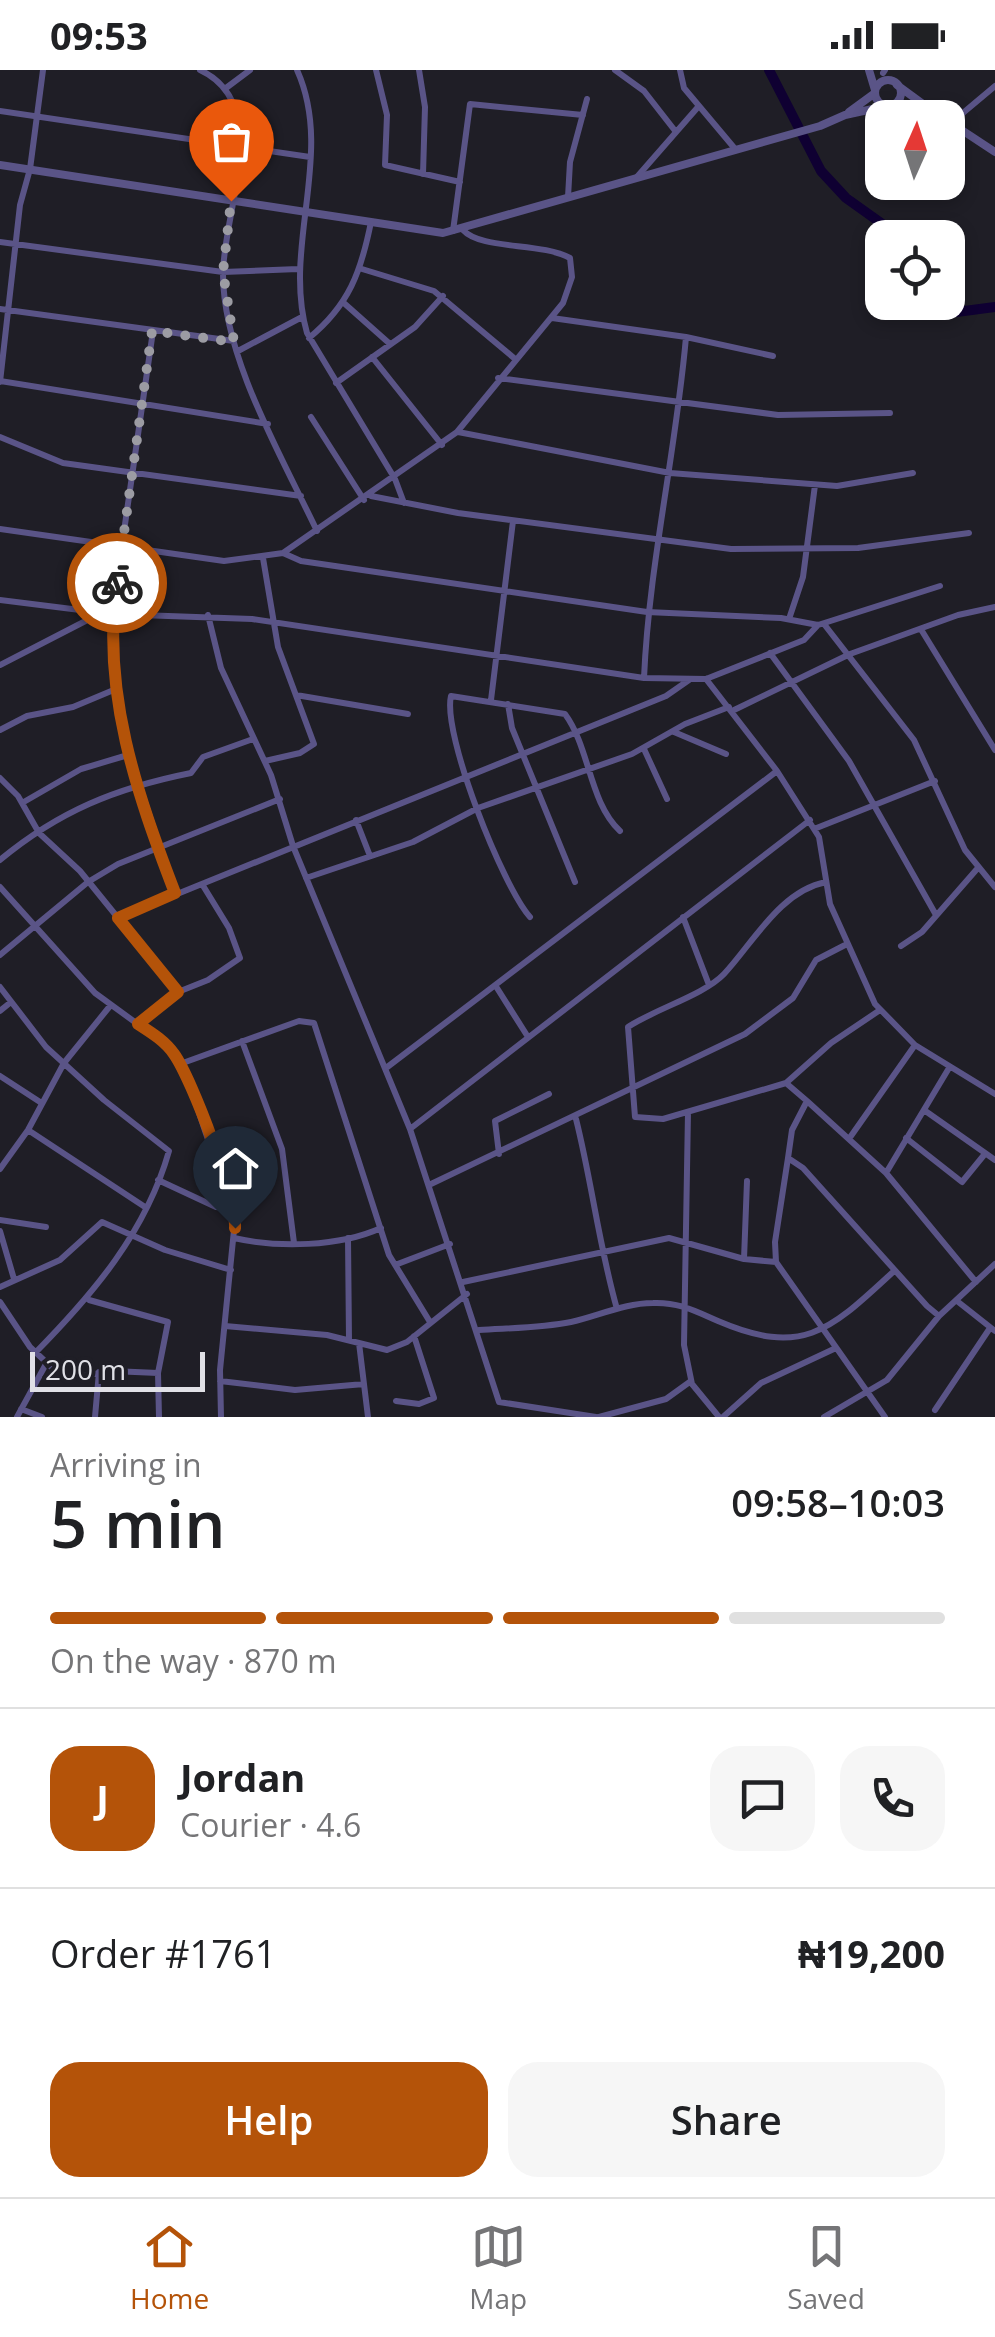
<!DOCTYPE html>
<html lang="en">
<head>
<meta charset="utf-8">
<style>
	body { margin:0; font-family:"Open Sans",sans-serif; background:#f6f6f6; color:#202124; height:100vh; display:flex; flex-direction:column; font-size:38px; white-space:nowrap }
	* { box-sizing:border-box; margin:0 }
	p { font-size:32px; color:#757577 }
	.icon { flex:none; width:55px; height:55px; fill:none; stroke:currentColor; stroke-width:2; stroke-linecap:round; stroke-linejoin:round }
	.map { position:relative; height:1347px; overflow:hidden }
	.drawer { display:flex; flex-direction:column; background:#fff; flex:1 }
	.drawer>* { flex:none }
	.needle { width:65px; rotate:3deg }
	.tools { position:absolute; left:865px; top:30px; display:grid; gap:20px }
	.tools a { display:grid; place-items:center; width:100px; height:100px; border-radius:20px; background:#fff; box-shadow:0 5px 15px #0003; font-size:50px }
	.scale { position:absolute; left:30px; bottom:25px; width:175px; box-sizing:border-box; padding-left:10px; border:5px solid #e0e0e6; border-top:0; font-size:28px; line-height:35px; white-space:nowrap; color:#e0e0e6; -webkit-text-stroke:8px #1f1e26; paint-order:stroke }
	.pin { position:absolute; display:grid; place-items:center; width:85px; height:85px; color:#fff; margin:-102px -42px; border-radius:50% 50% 50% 0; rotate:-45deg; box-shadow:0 0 10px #0007 }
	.pin .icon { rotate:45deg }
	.courier { position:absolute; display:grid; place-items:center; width:100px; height:100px; margin:-50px; border:8px solid #b45309; border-radius:50%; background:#fff; color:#222; box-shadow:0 2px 12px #0007 }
	.headline em { font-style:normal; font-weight:600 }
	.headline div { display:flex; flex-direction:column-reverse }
	.headline { display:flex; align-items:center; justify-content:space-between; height:170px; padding:0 50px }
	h1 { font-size:65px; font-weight:600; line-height:75px }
	.bar { display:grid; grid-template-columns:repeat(4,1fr); gap:15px 10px; align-content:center; height:120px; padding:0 50px }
	.bar i { height:12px; border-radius:8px; background:#e0e0e0 }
	.bar .on { background:#b45309 }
	.bar p { grid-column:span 4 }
	.line { display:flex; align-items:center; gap:25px; padding:0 50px; border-top:2px solid #e0e0e0 }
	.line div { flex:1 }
	.round { display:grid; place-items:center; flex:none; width:105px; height:105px; border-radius:30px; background:#f6f6f6 }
	.button { display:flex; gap:20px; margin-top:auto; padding:20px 50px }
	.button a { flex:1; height:115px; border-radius:30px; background:#b45309; color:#fff; font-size:40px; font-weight:600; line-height:115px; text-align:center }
	.button a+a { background:#f6f6f6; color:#202124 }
	.status { display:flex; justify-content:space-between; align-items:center; height:70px; padding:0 50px; background:#fff; direction:ltr }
	.status svg { height:28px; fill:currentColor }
	.dock { display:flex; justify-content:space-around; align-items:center; height:140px; border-top:2px solid #e0e0e0; background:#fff; font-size:28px; color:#757577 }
	.dock a { display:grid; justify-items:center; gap:5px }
	.dock .on { color:#b45309 }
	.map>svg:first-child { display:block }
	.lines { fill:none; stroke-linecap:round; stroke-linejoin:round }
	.river { stroke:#0f0032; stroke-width:10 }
	.minor { stroke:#5a5487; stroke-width:6 }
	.tertiary { stroke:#5a5487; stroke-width:8 }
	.done { stroke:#9c9ca3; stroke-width:10; stroke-dasharray:0 18 }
	.route { stroke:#b45309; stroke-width:12 }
</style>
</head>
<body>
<div class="status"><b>09:53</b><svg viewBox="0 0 49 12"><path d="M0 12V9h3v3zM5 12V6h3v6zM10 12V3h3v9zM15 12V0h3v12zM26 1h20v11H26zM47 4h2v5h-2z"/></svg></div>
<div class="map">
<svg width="995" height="1347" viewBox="0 0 995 1347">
	<rect width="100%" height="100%" fill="#1f1e26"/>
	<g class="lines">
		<path class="river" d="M 769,0 L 821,101 L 846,128 L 902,168
			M 914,232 L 949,243 L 995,237"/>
		<path class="minor" d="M 200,0 C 274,34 223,142 223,204 C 223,287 282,387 317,461
			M 297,0 C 335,84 282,176 307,263 L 395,409 L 404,433
			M 376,0 L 387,45 L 385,95 L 460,112
			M 419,0 L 425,37 L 423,104
			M 615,0 L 644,21 L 676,62
			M 680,0 L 684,18 L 736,80
			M 883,3 L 885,0
			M 226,18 L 250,0
			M 0,41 L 310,87
			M 951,53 L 995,16
			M 636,108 L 698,37
			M 568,127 L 570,92 L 587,29
			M 453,161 L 470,34 L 583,45
			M 0,172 L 223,202 L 298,199
			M 362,199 L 434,221 L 514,288
			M 345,234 L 390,274
			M 0,239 L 234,271
			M 552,248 L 686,267 L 773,286
			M 153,261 L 112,544 L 120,656 L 175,823
			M 309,268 C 349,235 361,202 371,152
			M 238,281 L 302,247
			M 372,287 L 442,375
			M 498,308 L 778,345 L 890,343
			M 0,311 L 268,354
			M 0,312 L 20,135 L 30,99 L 43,0
			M 336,313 L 415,257 L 443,226
			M 311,347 L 364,430
			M 458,362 L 670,403 L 837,416 L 913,403
			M 0,367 L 63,393 L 301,426
			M 371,426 L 458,443 L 731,479 L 858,478 L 969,463
			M 0,459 L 224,491 L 283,483 L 457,362 L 563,233 L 572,207 L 570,188 C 541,172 481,180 463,160
			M 283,483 L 301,491 L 647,542 L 781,548 L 818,555 L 940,516
			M 263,488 L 278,577 L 314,674 L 300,683 L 265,691
			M 0,530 L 112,544 L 252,549 L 644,608 L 706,609 L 804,570 L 818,555
			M 208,545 L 221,598 L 271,705 L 293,776 L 410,1059 L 499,1332 L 596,1347
			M 789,549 L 803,507 L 815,415
			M 824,554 L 914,670 L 965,780 L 995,817
			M 922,561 L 995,680
			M 770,583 L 849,691 L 936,845
			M 0,595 L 101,543
			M 644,608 C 649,494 676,382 686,267
			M 706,609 L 777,701 L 819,767 L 830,834 L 875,934 L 915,975 L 995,1024
			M 296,625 L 408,644
			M 491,630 L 513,451
			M 508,634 L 512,658 L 575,812
			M 732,641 L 850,584 L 958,545 L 995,537
			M 0,660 L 27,646 L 73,637 L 116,619
			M 674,662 L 726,684
			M 644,679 L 667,729
			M 0,708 L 18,726 L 39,763 L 80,801 L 178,922
			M 22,733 L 81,699 L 128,685
			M 356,750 L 370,786
			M 814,759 L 935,711
			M 0,790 C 59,741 116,718 191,703 L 203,687 L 253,669
			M 306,808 L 413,772 L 478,738 L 632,684 L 685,654 L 729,637
			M 826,812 C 780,821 753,873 724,904 C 704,925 655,939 628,957 L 635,1047 L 663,1049 L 786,1013 L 831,973 L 880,940
			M 0,817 L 95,923 L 165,974 L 188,1010 L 235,1150 L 220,1300 L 221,1347
			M 530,847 C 503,817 442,664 451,626 L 565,644 C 590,678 589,732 620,761
			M 683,847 L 709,915
			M 118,848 L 666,626 L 689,610
			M 901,876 L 922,862 L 977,799
			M 0,885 L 88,812 L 118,794 L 280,729
			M 0,917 L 46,977 L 104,1030 L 169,1081 C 146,1162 93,1224 36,1282
			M 497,918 L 528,967
			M 0,941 L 11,932
			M 139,954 L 178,922 L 208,910 L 240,888 L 229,858 L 202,814
			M 242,971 L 282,1079 L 294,1173
			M 180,994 L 299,951 L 314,953 L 389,1185 L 430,1252
			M 386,998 L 777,701
			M 0,1006 L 40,1032
			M 786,1013 L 807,1031 L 792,1060 L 788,1088 L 803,1098 L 927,1236 L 939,1246 L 995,1194
			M 807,1031 L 886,1103 L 976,1212
			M 924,1040 L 995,1090
			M 688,1042 L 684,1275 L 692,1314 L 719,1347
			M 576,1049 C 592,1113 599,1176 617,1239
			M 410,1059 L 810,750
			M 28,1060 L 145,1137
			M 851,1066 L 915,975
			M 906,1068 L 962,1112 L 984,1085
			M 499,1084 L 495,1051 L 549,1024
			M 788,1088 L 775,1172 L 776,1192 L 885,1347
			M 0,1099 L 28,1060 L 64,993 L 110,936
			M 886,1103 L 949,998
			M 158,1110 L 216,1137 L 234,1139
			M 431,1114 L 745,964 L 793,928 L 816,890 L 847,874
			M 0,1150 L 46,1157
			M 0,1161 L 14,1209
			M 234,1168 C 278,1178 339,1177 381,1158
			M 348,1168 L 349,1270
			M 744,1189 L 747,1111
			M 395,1195 L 450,1174
			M 463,1212 L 669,1168 L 744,1189 L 776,1192
			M 0,1217 L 60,1190 L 102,1152 L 165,1180 L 231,1200
			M 89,1230 L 168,1252 L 158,1303 L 159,1347
			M 957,1231 L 995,1261
			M 0,1232 L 30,1277 L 64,1309 L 112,1301 L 158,1303
			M 225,1256 L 327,1265 L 387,1280 L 407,1272 L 467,1224
			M 479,1260 C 509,1258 541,1258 571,1252 C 598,1246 625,1233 653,1233 C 679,1232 695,1241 718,1251 C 804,1288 831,1259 893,1202
			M 359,1273 L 368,1347
			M 220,1311 L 295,1320 L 364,1314
			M 396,1331 L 419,1334 L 434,1328 L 414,1266
			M 21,1339 L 42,1347
			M 935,1340 L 990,1258
			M 17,1347 L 46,1294
			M 95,1347 L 99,1302
			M 599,1347 L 666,1329 L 691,1311
			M 723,1347 L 761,1313 L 836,1278
			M 824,1347 L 887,1310 L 939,1246"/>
		<path class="tertiary" d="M 869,0 L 875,20
			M875 23a13 13 0 1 1 26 0a13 13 0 1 1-26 0Z
			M 897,15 L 942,48
			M 895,34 L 930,42
			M 849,42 L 875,23
			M 948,51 L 995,82
			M 0,95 L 443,163 L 820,56 L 845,45 L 891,35"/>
	</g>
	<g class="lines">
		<path class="done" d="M 117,513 L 152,261 L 234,272 L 223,202 L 231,131"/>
		<path class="route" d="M 117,513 C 101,621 137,724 175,823 L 118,848 L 178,922 L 138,954 C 152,963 165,971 174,984 C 192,1009 237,1129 235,1158"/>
	</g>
</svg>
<div class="tools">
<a><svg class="needle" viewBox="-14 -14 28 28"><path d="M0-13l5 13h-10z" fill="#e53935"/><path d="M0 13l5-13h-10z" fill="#757577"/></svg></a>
<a><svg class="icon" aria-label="locate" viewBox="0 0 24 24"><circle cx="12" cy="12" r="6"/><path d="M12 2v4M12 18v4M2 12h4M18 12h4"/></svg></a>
</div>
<div class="scale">200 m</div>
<div class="pin" style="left:231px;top:131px;background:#ea580c"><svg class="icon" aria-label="bag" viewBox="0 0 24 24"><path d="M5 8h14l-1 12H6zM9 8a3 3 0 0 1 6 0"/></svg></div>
<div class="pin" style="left:235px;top:1158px;background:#1f2937"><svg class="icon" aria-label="home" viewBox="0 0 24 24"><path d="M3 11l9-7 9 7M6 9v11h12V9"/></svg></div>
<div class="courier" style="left:117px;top:513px"><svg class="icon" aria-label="bike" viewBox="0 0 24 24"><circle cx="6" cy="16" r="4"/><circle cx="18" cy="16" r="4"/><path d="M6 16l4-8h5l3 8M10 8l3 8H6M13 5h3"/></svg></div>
</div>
<section class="drawer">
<div class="headline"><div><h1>5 min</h1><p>Arriving in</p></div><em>09:58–10:03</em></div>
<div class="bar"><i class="on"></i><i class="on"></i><i class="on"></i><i></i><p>On the way · 870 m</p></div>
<div class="line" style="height:180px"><b class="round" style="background:#b45309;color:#fff">J</b><div><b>Jordan</b><p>Courier · 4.6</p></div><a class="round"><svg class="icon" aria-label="chat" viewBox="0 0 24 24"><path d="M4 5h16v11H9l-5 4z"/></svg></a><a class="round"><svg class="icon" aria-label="phone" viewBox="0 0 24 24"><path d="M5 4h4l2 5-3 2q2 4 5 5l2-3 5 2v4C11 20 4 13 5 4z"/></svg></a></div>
<div class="line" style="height:130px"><div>Order #1761</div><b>₦19,200</b></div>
<div class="button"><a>Help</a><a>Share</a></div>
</section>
<nav class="dock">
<a class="on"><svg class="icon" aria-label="home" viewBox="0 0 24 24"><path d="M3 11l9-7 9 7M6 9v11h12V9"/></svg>Home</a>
<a><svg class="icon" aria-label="map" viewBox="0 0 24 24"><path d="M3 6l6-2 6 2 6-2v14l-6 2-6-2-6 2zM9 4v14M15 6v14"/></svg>Map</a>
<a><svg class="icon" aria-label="saved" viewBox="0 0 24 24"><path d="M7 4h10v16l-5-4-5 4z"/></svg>Saved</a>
</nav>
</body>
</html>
